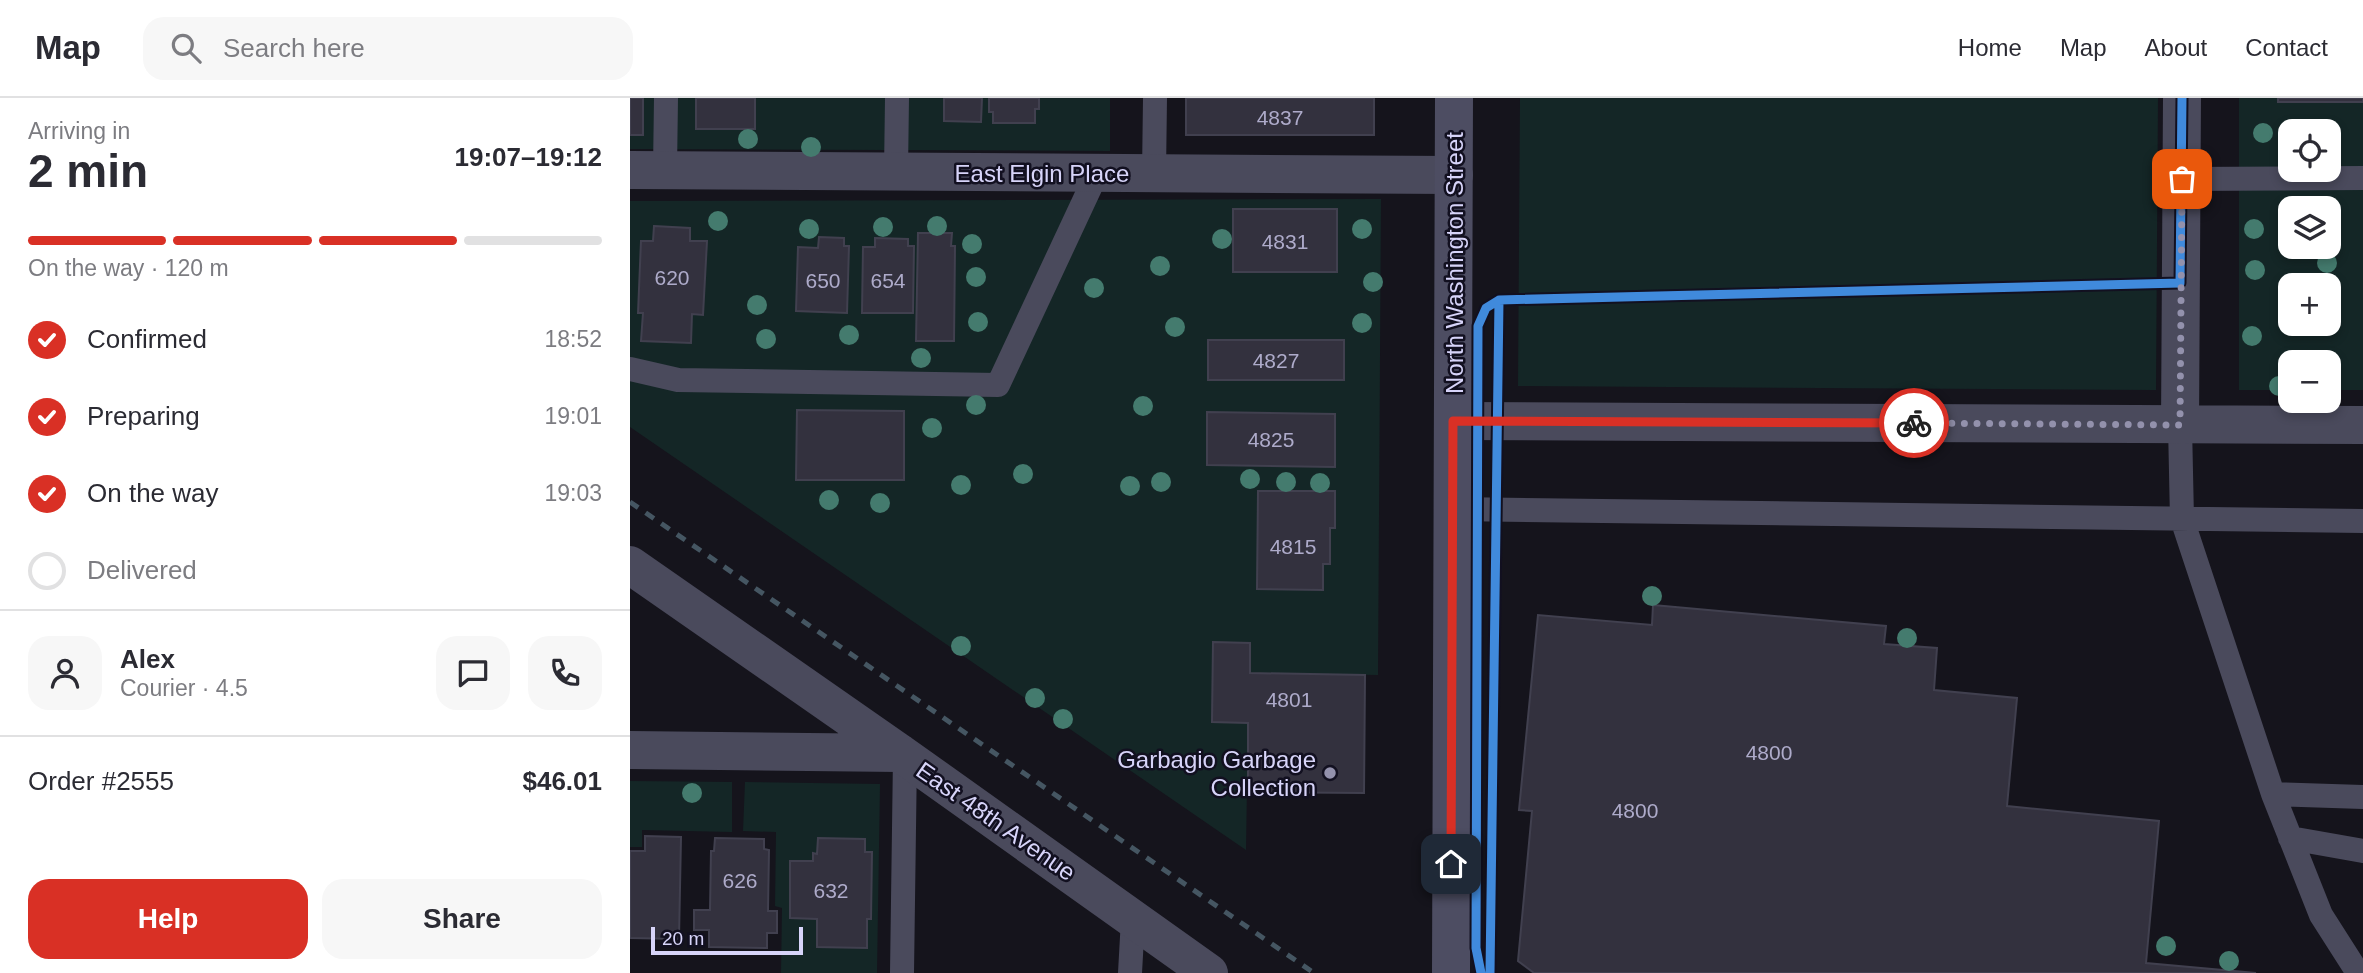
<!DOCTYPE html>
<html lang="en">
<head>
<meta charset="utf-8">
<style>
	body { margin:0; font-family:Helvetica,sans-serif; background:#f7f7f7; color:#2b2b33; height:100vh; display:flex; flex-direction:column; font-size:26px; white-space:nowrap }
	* { box-sizing:border-box; margin:0 }
	p { font-size:23px; color:#7c7c81 }
	.icon { flex:none; width:38px; height:38px; fill:none; stroke:currentColor; stroke-width:2; stroke-linecap:round; stroke-linejoin:round }
	.map { position:relative; flex:1; overflow:hidden }
	.details { display:flex; flex-direction:column; background:#fff; width:630px }
	.details>* { flex:none }
	.buttons { position:absolute; left:1648px; top:21px; display:grid; gap:14px }
	.buttons a { display:grid; place-items:center; width:63px; height:63px; border-radius:14px; background:#fff; box-shadow:0 4px 10px #0003; font-size:35px }
	.scale { position:absolute; left:21px; bottom:18px; width:152px; box-sizing:border-box; padding-left:7px; border:4px solid #d7d4f9; border-top:0; font-size:19px; line-height:24px; white-space:nowrap; color:#d7d4f9; -webkit-text-stroke:5px #121020; paint-order:stroke }
	.pin { position:absolute; display:grid; place-items:center; width:60px; height:60px; color:#fff; margin:-30px; border-radius:14px; box-shadow:0 4px 10px #0006 }
	.courier { position:absolute; display:grid; place-items:center; width:70px; height:70px; margin:-35px; border:5px solid #d93025; border-radius:50%; background:#fff; color:#222; box-shadow:0 2px 9px #0007 }
	.overview em { font-style:normal; font-weight:700 }
	.overview div { display:flex; flex-direction:column-reverse }
	.overview { display:flex; align-items:center; justify-content:space-between; height:119px; padding:0 28px }
	h1 { font-size:46px; font-weight:700; line-height:52px }
	.bar { display:grid; grid-template-columns:repeat(4,1fr); gap:10px 7px; align-content:center; height:84px; padding:0 28px }
	.bar i { height:9px; border-radius:5px; background:#e1e1e2 }
	.bar .current { background:#d93025 }
	.bar p { grid-column:span 4 }
	.line { display:flex; align-items:center; gap:18px; padding:0 28px; border-top:2px solid #e1e1e2 }
	.line div { flex:1 }
	.round { display:grid; place-items:center; flex:none; width:74px; height:74px; border-radius:21px; background:#f7f7f7 }
	ol { padding:0 28px; list-style:none }
	li { display:flex; align-items:center; gap:21px; height:77px }
	li p { margin-inline-start:auto }
	li .icon { padding:7px; border-radius:50%; background:#d93025; color:#fff; stroke-width:4 }
	li:last-child { color:#7c7c81 }
	li i { width:38px; height:38px; border:4px solid #e1e1e2; border-radius:50% }
	.button { display:flex; gap:14px; margin-top:auto; padding:14px 28px }
	.button a { flex:1; height:80px; border-radius:21px; background:#d93025; color:#fff; font-size:28px; font-weight:700; line-height:80px; text-align:center }
	.button a+a { background:#f7f7f7; color:#2b2b33 }
	header { display:flex; align-items:center; gap:42px; box-sizing:border-box; height:98px; padding:0 35px; background:#fff; border-bottom:2px solid #e1e1e2 }
	header strong { font-size:33px }
	nav { display:flex; gap:38px; margin-inline-start:auto; font-size:24px }
	.search { width:490px; height:63px; background:#f7f7f7; display:flex; align-items:center; gap:18px; box-sizing:border-box; padding:0 24px; border-radius:21px; color:#7c7c81; font-size:26px }
	main { display:flex; flex:1; min-height:0 }
	.map>svg:first-child { display:block }
	.green { fill:#142626; fill-rule:evenodd }
	.building { fill:#33313e; stroke:#41404f; stroke-width:2 }
	.lines { fill:none; stroke-linecap:round; stroke-linejoin:round }
	.lane { stroke:#4a4a5c; stroke-width:24 }
	.street { stroke:#4a4a5c; stroke-width:38 }
	.secondary { stroke:#4d4d62; stroke-width:38 }
	.rail { stroke:#455662; stroke-width:5; stroke-dasharray:10 9; stroke-linecap:butt }
	.cycleway-casing { stroke:#121020; stroke-width:13 }
	.cycleway { stroke:#408adc; stroke-width:9 }
	.tree { fill:#447b6e }
	.done { stroke:#9391ac; stroke-width:7; stroke-dasharray:0 12.6 }
	.route { stroke:#d93025; stroke-width:9 }
	.poi-dot { fill:#9391ac; stroke:#121020; stroke-width:2.5 }
	.labels { text-anchor:middle; dominant-baseline:central; stroke-width:5; stroke-linejoin:round; paint-order:stroke }
	.number-label { font-size:21px; fill:#aeabca }
	.street-label { font-size:24px; fill:#d7d4f9; stroke:#121020 }
	.poi-label { font-size:24px; fill:#d7d4f9; stroke:#121020; text-anchor:end }
</style>
</head>
<body>
<header>
<strong>Map</strong>
<div class="search"><svg class="icon" aria-label="search" viewBox="0 0 24 24"><circle cx="10" cy="10" r="6"/><path d="M15 15l6 6"/></svg>Search here</div>
<nav><a>Home</a><a>Map</a><a>About</a><a>Contact</a></nav>
</header>
<main>
<section class="details">
<div class="overview"><div><h1>2 min</h1><p>Arriving in</p></div><em>19:07–19:12</em></div>
<div class="bar"><i class="current"></i><i class="current"></i><i class="current"></i><i></i><p>On the way · 120 m</p></div>
<ol>
<li><svg class="icon" aria-label="check" viewBox="0 0 24 24"><path d="M5 12l5 5 9-10"/></svg>Confirmed<p>18:52</p></li>
<li><svg class="icon" aria-label="check" viewBox="0 0 24 24"><path d="M5 12l5 5 9-10"/></svg>Preparing<p>19:01</p></li>
<li><svg class="icon" aria-label="check" viewBox="0 0 24 24"><path d="M5 12l5 5 9-10"/></svg>On the way<p>19:03</p></li>
<li><i></i>Delivered</li>
</ol>
<div class="line" style="height:126px"><a class="round"><svg class="icon" aria-label="person" viewBox="0 0 24 24"><circle cx="12" cy="8" r="4"/><path d="M4 21q1-7 8-7t8 7"/></svg></a><div><b>Alex</b><p>Courier · 4.5</p></div><a class="round"><svg class="icon" aria-label="chat" viewBox="0 0 24 24"><path d="M4 5h16v11H9l-5 4z"/></svg></a><a class="round"><svg class="icon" aria-label="phone" viewBox="0 0 24 24"><path d="M5 4h4l2 5-3 2q2 4 5 5l2-3 5 2v4C11 20 4 13 5 4z"/></svg></a></div>
<div class="line" style="height:91px"><div>Order #2555</div><b>$46.01</b></div>
<div class="button"><a>Help</a><a>Share</a></div>
</section>
<div class="map">
<svg width="1733" height="875" viewBox="0 0 1733 875">
	<rect width="100%" height="100%" fill="#15141c"/>
	<path class="green" d="M 0,0 L 480,0 L 480,53 L 0,51 Z
		M 890,0 L 1528,0 L 1526,292 L 888,288 Z
		M 1609,0 L 1733,0 L 1733,292 L 1699,292 L 1699,264 L 1661,264 L 1661,292 L 1609,292 ZM 1661,33 L 1699,33 L 1699,72 L 1661,72 ZM 1661,110 L 1699,110 L 1699,149 L 1661,149 ZM 1661,187 L 1699,187 L 1699,226 L 1661,226 Z
		M 751,101 L 748,577 L 620,575 L 620,545 L 583,544 L 582,624 L 618,625 L 616,752 L 0,329 L 0,103 Z
		M 0,683 L 102,684 L 102,734 L 12,732 L 12,749 L 0,749 Z
		M 115,684 L 250,686 L 247,875 L 151,875 L 152,810 L 145,808 L 146,734 L 113,733 Z"/>
	<path class="building" d="M 0,0 L 13,0 L 13,37 L 0,37 Z
		M 66,0 L 125,0 L 125,31 L 66,31 Z
		M 314,0 L 352,0 L 351,24 L 314,23 Z
		M 359,0 L 409,0 L 409,11 L 405,11 L 405,25 L 363,25 L 363,14 L 359,14 Z
		M 556,0 L 744,0 L 744,37 L 556,37 Z
		M 1648,0 L 1733,0 L 1733,4 L 1648,4 Z
		M 603,111 L 707,111 L 707,174 L 603,174 Z
		M 24,128 L 60,130 L 60,143 L 77,143 L 73,217 L 62,216 L 61,245 L 11,243 L 13,215 L 8,215 L 11,143 L 23,143 Z
		M 288,135 L 322,135 L 321,148 L 325,148 L 324,243 L 286,243 Z
		M 189,139 L 214,140 L 214,148 L 219,148 L 217,215 L 166,213 L 168,149 L 188,150 Z
		M 245,140 L 278,141 L 278,148 L 284,148 L 283,215 L 232,215 L 233,149 L 245,149 Z
		M 578,242 L 714,242 L 714,282 L 578,282 Z
		M 167,312 L 274,313 L 274,382 L 166,382 Z
		M 577,314 L 705,316 L 705,369 L 577,367 Z
		M 628,393 L 705,393 L 705,430 L 700,430 L 700,466 L 693,466 L 693,492 L 627,491 Z
		M 1023,507 L 1256,528 L 1254,546 L 1307,550 L 1304,592 L 1387,600 L 1377,708 L 1529,723 L 1516,865 L 1626,875 L 904,875 L 888,863 L 902,713 L 889,712 L 908,517 L 1022,527 Z
		M 583,544 L 620,545 L 620,575 L 735,577 L 734,695 L 618,694 L 618,625 L 582,624 Z
		M 15,738 L 51,739 L 49,841 L 0,840 L 0,753 L 15,753 Z
		M 85,740 L 134,741 L 134,751 L 139,752 L 138,813 L 147,813 L 147,835 L 137,835 L 137,850 L 79,849 L 79,832 L 64,832 L 64,812 L 80,812 L 81,753 L 84,753 Z
		M 188,740 L 235,741 L 235,754 L 242,754 L 241,821 L 237,821 L 237,850 L 187,849 L 187,821 L 160,820 L 160,763 L 183,763 L 183,755 L 187,756 Z"/>
	<g class="lines">
		<path class="lane" d="M 35,72 L 36,0
			M 266,74 L 267,0
			M 524,76 L 525,0
			M 1552,81 L 1733,80
			M 0,271 L 48,282 L 368,287 L 467,75
			M 1550,327 L 1552,421 L 1643,696 L 1691,817 L 1728,875
			M 823,411 L 1733,423
			M 1643,696 L 1733,699
			M 1660,740 L 1733,753
			M 272,875 L 275,658
			M 500,875 L 503,821"/>
		<path class="street" d="M 0,72 L 824,77
			M 823,323 L 1733,327
			M 1550,327 L 1552,0
			M 0,467 L 270,655 L 579,875
			M 0,652 L 270,655"/>
		<path class="secondary" d="M 821,875 L 824,0"/>
		<path class="rail" d="M 0,404 L 684,875"/>
		<g class="cycleway-casing">
			<path id="cycleway" d="M 851,875 L 846,850 L 848,228 L 856,210 L 869,202 L 1550,185 L 1552,0
				M 860,875 L 869,202"/>
		</g>
		<use href="#cycleway" class="cycleway"/>
	</g>
	<g class="tree">
		<circle cx="1633" cy="35" r="10"/>
		<circle cx="118" cy="41" r="10"/>
		<circle cx="181" cy="49" r="10"/>
		<circle cx="88" cy="123" r="10"/>
		<circle cx="307" cy="128" r="10"/>
		<circle cx="253" cy="129" r="10"/>
		<circle cx="179" cy="131" r="10"/>
		<circle cx="732" cy="131" r="10"/>
		<circle cx="1624" cy="131" r="10"/>
		<circle cx="592" cy="141" r="10"/>
		<circle cx="342" cy="146" r="10"/>
		<circle cx="1697" cy="165" r="10"/>
		<circle cx="530" cy="168" r="10"/>
		<circle cx="1625" cy="172" r="10"/>
		<circle cx="346" cy="179" r="10"/>
		<circle cx="743" cy="184" r="10"/>
		<circle cx="464" cy="190" r="10"/>
		<circle cx="127" cy="207" r="10"/>
		<circle cx="348" cy="224" r="10"/>
		<circle cx="732" cy="225" r="10"/>
		<circle cx="545" cy="229" r="10"/>
		<circle cx="219" cy="237" r="10"/>
		<circle cx="1622" cy="238" r="10"/>
		<circle cx="136" cy="241" r="10"/>
		<circle cx="291" cy="260" r="10"/>
		<circle cx="1649" cy="288" r="10"/>
		<circle cx="346" cy="307" r="10"/>
		<circle cx="513" cy="308" r="10"/>
		<circle cx="302" cy="330" r="10"/>
		<circle cx="393" cy="376" r="10"/>
		<circle cx="620" cy="381" r="10"/>
		<circle cx="531" cy="384" r="10"/>
		<circle cx="656" cy="384" r="10"/>
		<circle cx="690" cy="385" r="10"/>
		<circle cx="331" cy="387" r="10"/>
		<circle cx="500" cy="388" r="10"/>
		<circle cx="199" cy="402" r="10"/>
		<circle cx="250" cy="405" r="10"/>
		<circle cx="1022" cy="498" r="10"/>
		<circle cx="1277" cy="540" r="10"/>
		<circle cx="331" cy="548" r="10"/>
		<circle cx="405" cy="600" r="10"/>
		<circle cx="433" cy="621" r="10"/>
		<circle cx="62" cy="695" r="10"/>
		<circle cx="1536" cy="848" r="10"/>
		<circle cx="1599" cy="863" r="10"/>
	</g>
	<g class="lines">
		<path class="done" d="M 1284,325 L 1550,327 L 1552,81"/>
		<path class="route" d="M 821,766 L 823,323 L 1284,325"/>
	</g>
	<circle class="poi-dot" cx="700" cy="675" r="7"/>
	<g class="labels">
		<g class="number-label">
			<text x="650" y="19">4837</text>
			<text x="655" y="143">4831</text>
			<text x="42" y="179">620</text>
			<text x="193" y="182">650</text>
			<text x="258" y="182">654</text>
			<text x="646" y="262">4827</text>
			<text x="641" y="341">4825</text>
			<text x="663" y="448">4815</text>
			<text x="659" y="601">4801</text>
			<text x="1139" y="654">4800</text>
			<text x="1005" y="712">4800</text>
			<text x="110" y="782">626</text>
			<text x="201" y="792">632</text>
		</g>
		<g class="street-label">
			<text x="412" y="75">East Elgin Place</text>
			<text transform="translate(824 165) rotate(-90)">North Washington Street</text>
			<text transform="translate(366 723) rotate(35)">East 48th Avenue</text>
		</g>
		<g class="poi-label">
			<text x="686" y="661">Garbagio Garbage<tspan x="686" dy="28">Collection</tspan></text>
		</g>
	</g>
</svg>
<div class="buttons">
<a><svg class="icon" aria-label="locate" viewBox="0 0 24 24"><circle cx="12" cy="12" r="6"/><path d="M12 2v4M12 18v4M2 12h4M18 12h4"/></svg></a>
<a><svg class="icon" aria-label="layers" viewBox="0 0 24 24"><path d="M12 4l9 5-9 5-9-5zM3 14l9 5 9-5"/></svg></a>
<a>+</a>
<a>−</a>
</div>
<div class="scale">20 m</div>
<div class="pin" style="left:1552px;top:81px;background:#ea580c"><svg class="icon" aria-label="bag" viewBox="0 0 24 24"><path d="M5 8h14l-1 12H6zM9 8a3 3 0 0 1 6 0"/></svg></div>
<div class="pin" style="left:821px;top:766px;background:#1f2937"><svg class="icon" aria-label="home" viewBox="0 0 24 24"><path d="M3 11l9-7 9 7M6 9v11h12V9"/></svg></div>
<div class="courier" style="left:1284px;top:325px"><svg class="icon" aria-label="bike" viewBox="0 0 24 24"><circle cx="6" cy="16" r="4"/><circle cx="18" cy="16" r="4"/><path d="M6 16l4-8h5l3 8M10 8l3 8H6M13 5h3"/></svg></div>
</div>
</main>
</body>
</html>
